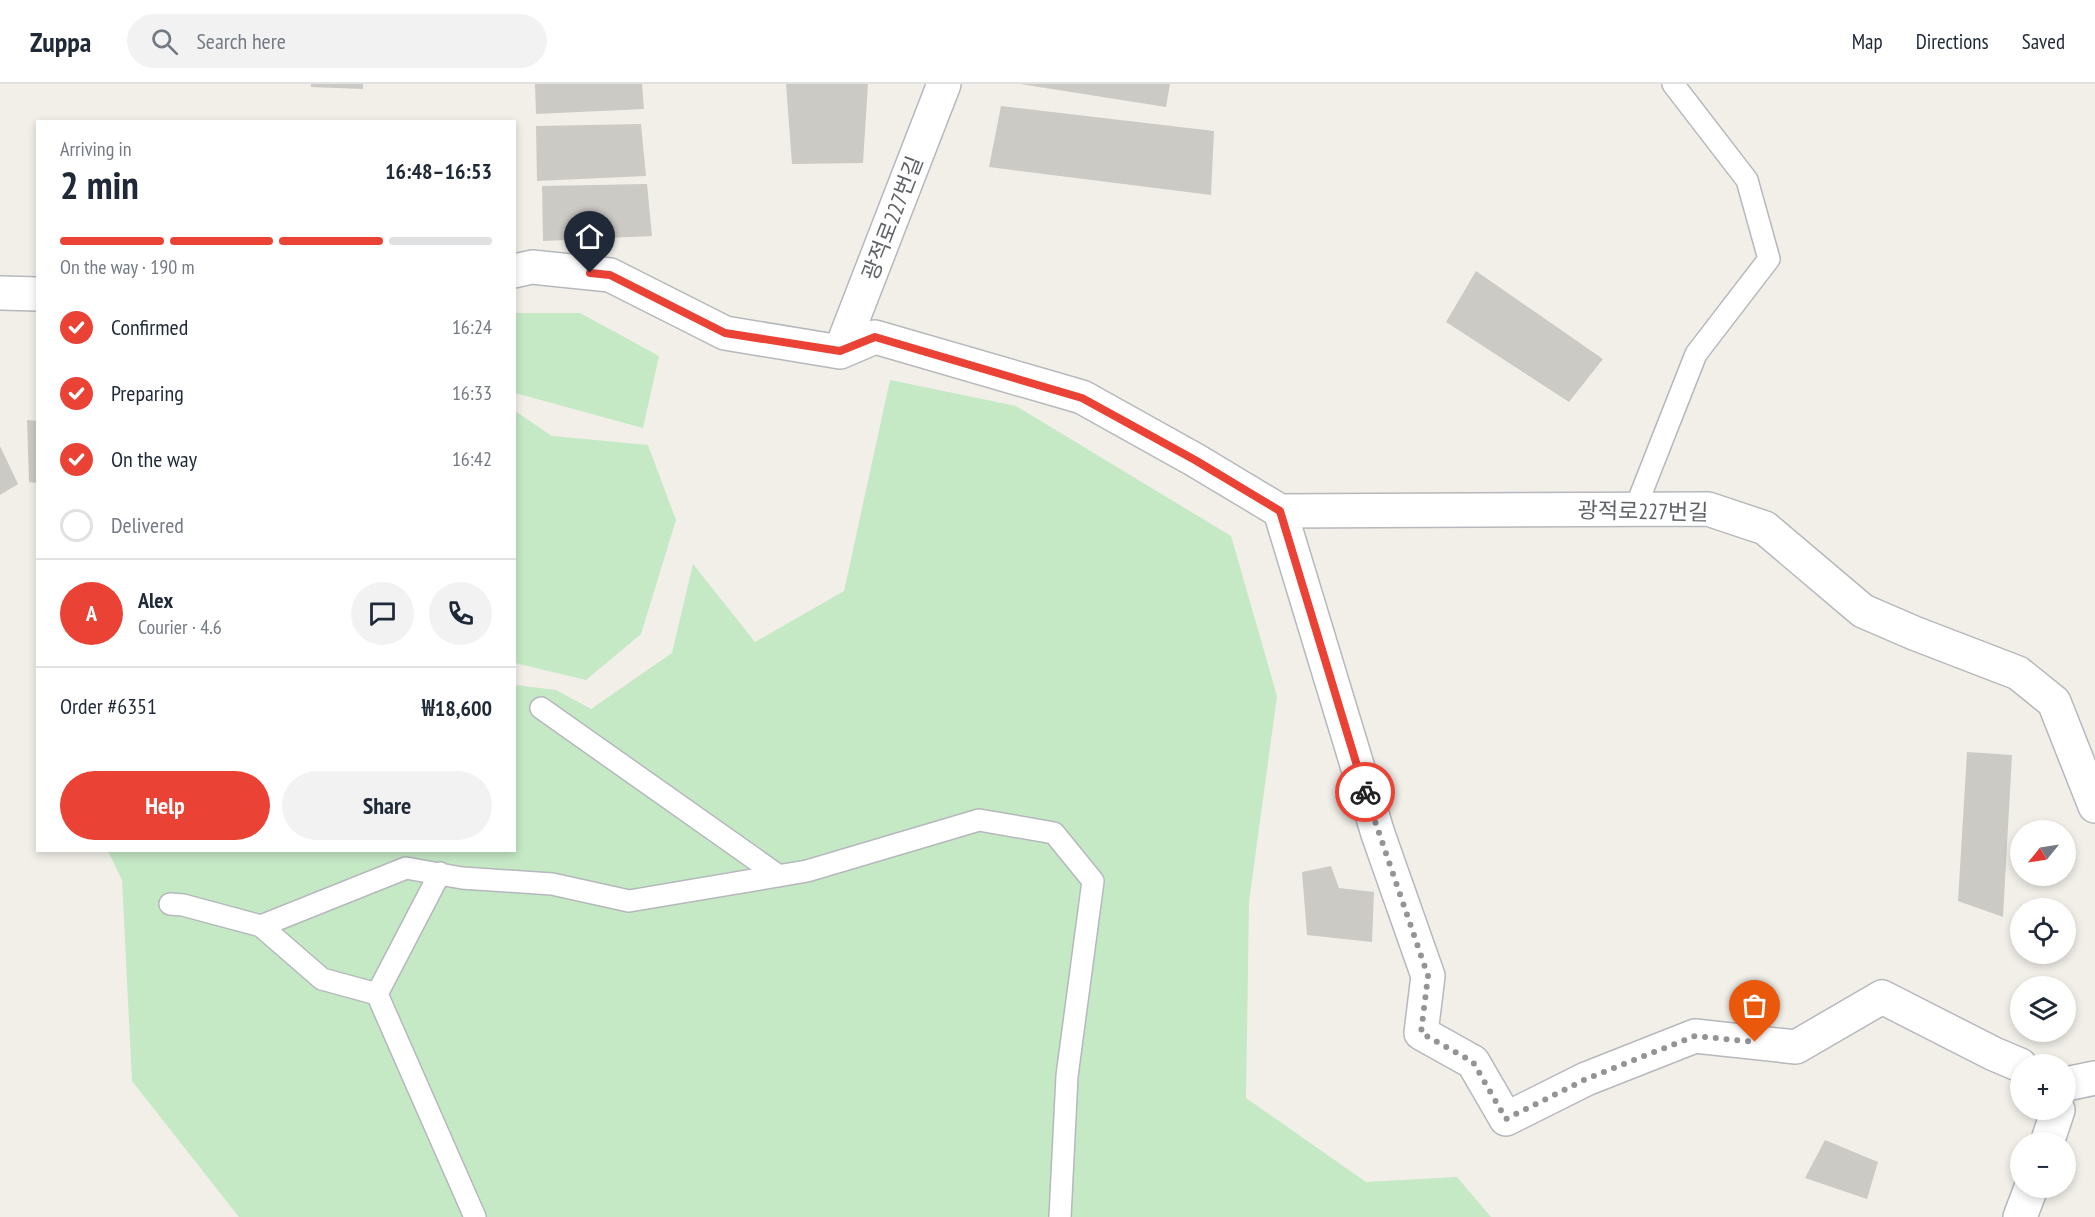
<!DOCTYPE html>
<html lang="en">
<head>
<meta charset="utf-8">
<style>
	body { margin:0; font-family:"PT Sans Narrow","Noto Sans KR",sans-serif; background:#f2f2f3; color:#1f2937; height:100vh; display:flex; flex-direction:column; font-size:22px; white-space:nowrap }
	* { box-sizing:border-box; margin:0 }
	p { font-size:20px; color:#747a83 }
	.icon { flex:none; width:33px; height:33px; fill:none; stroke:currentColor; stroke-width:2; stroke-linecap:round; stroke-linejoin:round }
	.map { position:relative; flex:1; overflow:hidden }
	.details { position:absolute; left:36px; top:36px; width:480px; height:732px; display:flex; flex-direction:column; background:#fff; border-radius:0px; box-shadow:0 3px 9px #0003 }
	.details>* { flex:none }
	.needle { width:39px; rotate:240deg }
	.fabs { position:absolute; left:2010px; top:736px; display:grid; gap:12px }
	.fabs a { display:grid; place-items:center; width:66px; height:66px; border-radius:50%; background:#fff; box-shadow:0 3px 9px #0003; font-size:30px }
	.pin { position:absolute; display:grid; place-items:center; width:51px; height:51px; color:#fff; margin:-62px -26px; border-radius:50% 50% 50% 0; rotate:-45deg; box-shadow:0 0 6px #0007 }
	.pin .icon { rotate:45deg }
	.courier { position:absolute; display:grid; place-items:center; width:60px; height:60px; margin:-30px; border:4px solid #ea4335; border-radius:50%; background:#fff; color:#222; box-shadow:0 2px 8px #0007 }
	.overview em { font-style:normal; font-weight:800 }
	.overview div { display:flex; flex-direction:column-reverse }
	.overview { display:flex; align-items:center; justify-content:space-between; height:102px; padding:0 24px }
	h1 { font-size:39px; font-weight:800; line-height:45px }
	.bar { display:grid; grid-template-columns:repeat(4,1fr); gap:9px 6px; align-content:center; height:72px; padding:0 24px }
	.bar i { height:8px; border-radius:4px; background:#e0e1e3 }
	.bar .selected { background:#ea4335 }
	.bar p { grid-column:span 4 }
	.line { display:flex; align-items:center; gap:15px; padding:0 24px; border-top:2px solid #e0e1e3 }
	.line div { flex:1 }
	.round { display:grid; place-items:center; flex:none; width:63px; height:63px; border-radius:32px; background:#f2f2f3 }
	ol { padding:0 24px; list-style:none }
	li { display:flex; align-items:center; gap:18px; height:66px }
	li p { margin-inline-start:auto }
	li .icon { padding:6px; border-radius:50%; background:#ea4335; color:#fff; stroke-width:4 }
	li:last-child { color:#747a83 }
	li i { width:33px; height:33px; border:3px solid #e0e1e3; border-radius:50% }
	.button { display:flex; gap:12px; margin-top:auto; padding:12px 24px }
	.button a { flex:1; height:69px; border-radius:36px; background:#ea4335; color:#fff; font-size:24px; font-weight:800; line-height:69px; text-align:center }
	.button a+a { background:#f2f2f3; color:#1f2937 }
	header { display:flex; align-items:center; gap:36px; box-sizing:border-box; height:84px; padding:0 30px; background:#fff; border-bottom:2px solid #e0e1e3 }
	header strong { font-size:28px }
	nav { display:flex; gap:33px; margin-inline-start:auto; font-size:21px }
	.search { width:420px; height:54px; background:#f2f2f3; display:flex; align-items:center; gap:15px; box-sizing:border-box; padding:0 21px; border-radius:33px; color:#747a83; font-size:22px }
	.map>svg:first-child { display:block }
	.green { fill:#c5e8c5 }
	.building { fill:#cccac5 }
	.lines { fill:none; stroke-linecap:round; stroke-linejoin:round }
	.service-casing { stroke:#b5b8bc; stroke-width:24 }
	.minor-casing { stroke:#b5b8bc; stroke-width:36 }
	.service { stroke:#fff; stroke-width:21 }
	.minor { stroke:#fff; stroke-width:33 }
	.done { stroke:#929495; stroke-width:6; stroke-dasharray:0 10.8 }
	.route { stroke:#ea4335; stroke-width:8 }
	.labels { text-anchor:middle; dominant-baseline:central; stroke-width:5; stroke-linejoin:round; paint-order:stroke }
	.street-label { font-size:22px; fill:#5f6368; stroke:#fff }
</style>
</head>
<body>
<header>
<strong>Zuppa</strong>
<div class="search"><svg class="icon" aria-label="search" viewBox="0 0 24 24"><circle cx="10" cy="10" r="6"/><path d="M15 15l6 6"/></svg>Search here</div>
<nav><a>Map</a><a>Directions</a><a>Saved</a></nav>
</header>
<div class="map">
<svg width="2095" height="1133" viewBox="0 0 2095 1133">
	<rect width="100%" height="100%" fill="#f1efe8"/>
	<path class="green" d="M 514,229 L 580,229 L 659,272 L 643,344 L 515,309 Z
		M 890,296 L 1016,322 L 1231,452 L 1277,612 L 1249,818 L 1246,1014 L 1366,1098 L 1457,1093 L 1491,1133 L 239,1133 L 132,997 L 122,796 L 108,767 L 514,766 L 515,601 L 556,606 L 591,625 L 672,569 L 693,480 L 755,558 L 844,507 Z
		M 515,327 L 552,352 L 648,361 L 676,436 L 641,550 L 586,596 L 515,579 Z"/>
	<path class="building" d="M 311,0 L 363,0 L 363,5 L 311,3 Z
		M 535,0 L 642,0 L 644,25 L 536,30 Z
		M 786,0 L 868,0 L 863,79 L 792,80 Z
		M 1020,0 L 1170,0 L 1166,23 Z
		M 1001,22 L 1214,47 L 1211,111 L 989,83 Z
		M 641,40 L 646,92 L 537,97 L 536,42 Z
		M 647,100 L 652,152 L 543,157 L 542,102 Z
		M 1476,187 L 1603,275 L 1569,318 L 1446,238 Z
		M 27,336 L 38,337 L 38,399 L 29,398 Z
		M 0,362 L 18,400 L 0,411 Z
		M 1967,668 L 2012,671 L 2003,833 L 1958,817 Z
		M 1331,782 L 1339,804 L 1374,808 L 1372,858 L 1307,851 L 1302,788 Z
		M 1825,1056 L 1878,1078 L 1867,1115 L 1805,1094 Z"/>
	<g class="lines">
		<g class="service-casing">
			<path id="service" d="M 1635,425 L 1696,270 L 1769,175 L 1747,96 L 1673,0
				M 541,624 L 779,792
				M 170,820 L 183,821 L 261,842 L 406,784 L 462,794 L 552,800 L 629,817 L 807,787 L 979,736 L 1054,749 L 1093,797 L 1067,992 L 1060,1133
				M 261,842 L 322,895 L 377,910 L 475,1133
				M 377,910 L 440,789"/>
		</g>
		<g class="minor-casing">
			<path id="minor" d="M 514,187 L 532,183 L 610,191 L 725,249 L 840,268 L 875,253 L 1082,313 L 1195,376 L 1280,427 L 1708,425 L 1765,444 L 1863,527 L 1914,549 L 2018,589 L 2054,618 L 2095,722
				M 0,209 L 38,210
				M 840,268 L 944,0
				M 1280,427 L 1378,750 L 1428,892 L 1421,949 L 1473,978 L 1506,1035 L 1586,995 L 1695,952 L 1796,963 L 1882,913 L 1994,970 L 2020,981
				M 2066,1000 L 2095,994
				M 2047,1059 L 2058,1026
				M 2020,1133 L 2031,1104"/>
		</g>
		<use href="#service" class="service"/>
		<use href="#minor" class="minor"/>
	</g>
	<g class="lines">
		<path class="done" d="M 1365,708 L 1428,892 L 1421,949 L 1473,978 L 1506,1035 L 1586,995 L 1695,952 L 1755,958"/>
		<path class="route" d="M 590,189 L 610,191 L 725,249 L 840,267 L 875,253 L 1082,314 L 1195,376 L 1280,427 L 1365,708"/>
	</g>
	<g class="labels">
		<g class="street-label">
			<text transform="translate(892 134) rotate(-69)">광적로227번길</text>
			<text transform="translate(1643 427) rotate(1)">광적로227번길</text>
		</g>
	</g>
</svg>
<div class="fabs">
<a><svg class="needle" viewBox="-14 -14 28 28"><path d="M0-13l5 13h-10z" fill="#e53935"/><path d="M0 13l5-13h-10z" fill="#747a83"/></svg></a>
<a><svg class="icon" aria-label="locate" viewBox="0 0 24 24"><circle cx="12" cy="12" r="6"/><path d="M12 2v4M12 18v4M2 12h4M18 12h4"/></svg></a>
<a><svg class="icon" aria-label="layers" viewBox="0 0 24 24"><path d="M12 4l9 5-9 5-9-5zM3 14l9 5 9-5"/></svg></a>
<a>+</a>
<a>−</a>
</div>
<div class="pin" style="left:1755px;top:958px;background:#ea580c"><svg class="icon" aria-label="bag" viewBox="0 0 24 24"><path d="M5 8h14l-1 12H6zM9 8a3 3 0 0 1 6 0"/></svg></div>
<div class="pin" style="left:590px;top:189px;background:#1f2937"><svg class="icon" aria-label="home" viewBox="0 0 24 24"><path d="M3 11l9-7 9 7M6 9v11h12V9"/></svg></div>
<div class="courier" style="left:1365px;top:708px"><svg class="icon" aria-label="bike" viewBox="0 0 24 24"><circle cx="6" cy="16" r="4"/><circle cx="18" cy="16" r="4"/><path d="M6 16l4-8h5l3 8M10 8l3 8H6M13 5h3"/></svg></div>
<section class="details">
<div class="overview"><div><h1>2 min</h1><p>Arriving in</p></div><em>16:48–16:53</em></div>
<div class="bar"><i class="selected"></i><i class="selected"></i><i class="selected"></i><i></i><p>On the way · 190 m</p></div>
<ol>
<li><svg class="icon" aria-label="check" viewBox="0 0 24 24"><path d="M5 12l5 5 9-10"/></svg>Confirmed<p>16:24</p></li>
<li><svg class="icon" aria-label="check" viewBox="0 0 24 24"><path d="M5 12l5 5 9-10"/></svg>Preparing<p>16:33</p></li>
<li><svg class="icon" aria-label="check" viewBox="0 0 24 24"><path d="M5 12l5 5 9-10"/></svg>On the way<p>16:42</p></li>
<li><i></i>Delivered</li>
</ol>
<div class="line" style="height:108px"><b class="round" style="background:#ea4335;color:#fff">A</b><div><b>Alex</b><p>Courier · 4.6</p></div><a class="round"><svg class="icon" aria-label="chat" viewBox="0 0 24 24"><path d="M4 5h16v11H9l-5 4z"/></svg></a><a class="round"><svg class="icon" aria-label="phone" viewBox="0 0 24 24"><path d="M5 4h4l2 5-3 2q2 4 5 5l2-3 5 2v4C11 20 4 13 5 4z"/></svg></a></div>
<div class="line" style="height:78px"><div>Order #6351</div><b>₩18,600</b></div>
<div class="button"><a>Help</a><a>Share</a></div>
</section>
</div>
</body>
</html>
